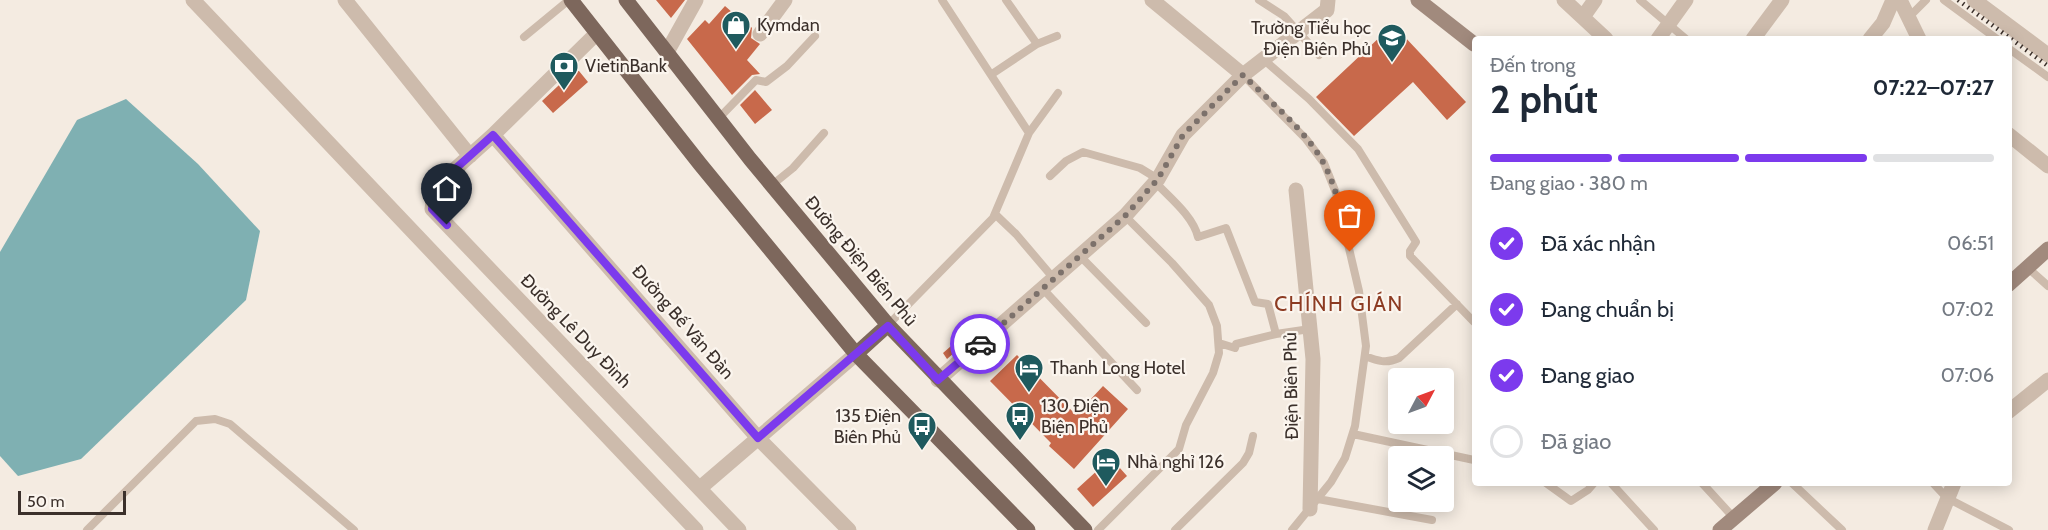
<!DOCTYPE html>
<html lang="vi">
<head>
<meta charset="utf-8">
<style>
	body { margin:0; font-family:Cabin,sans-serif; background:#f6f6f7; color:#1f2937; height:100vh; display:flex; flex-direction:column; font-size:22px; white-space:nowrap }
	* { box-sizing:border-box; margin:0 }
	p { font-size:20px; color:#747a83 }
	.icon { flex:none; width:33px; height:33px; fill:none; stroke:currentColor; stroke-width:2; stroke-linecap:round; stroke-linejoin:round }
	.map { position:relative; flex:1; overflow:hidden }
	.side { position:absolute; left:1472px; top:36px; width:540px; height:450px; display:flex; flex-direction:column; background:#fff; border-radius:6px; box-shadow:0 3px 15px #0003 }
	.side>* { flex:none }
	.needle { width:39px; rotate:49deg }
	.tools { position:absolute; left:1388px; top:368px; display:grid; gap:12px }
	.tools a { display:grid; place-items:center; width:66px; height:66px; border-radius:6px; background:#fff; box-shadow:0 3px 15px #0003; font-size:30px }
	.scale { position:absolute; left:18px; bottom:15px; width:108px; box-sizing:border-box; padding-left:6px; border:3px solid #3b302b; border-top:0; font-size:16px; line-height:21px; white-space:nowrap; color:#3b302b; -webkit-text-stroke:4px #fbf5ee; paint-order:stroke }
	.pin { position:absolute; display:grid; place-items:center; width:51px; height:51px; color:#fff; margin:-62px -26px; border-radius:50% 50% 50% 0; rotate:-45deg; box-shadow:0 0 6px #0007 }
	.pin .icon { rotate:45deg }
	.courier { position:absolute; display:grid; place-items:center; width:60px; height:60px; margin:-30px; border:4px solid #7c3aed; border-radius:50%; background:#fff; color:#222; box-shadow:0 2px 8px #0007 }
	.head em { font-style:normal; font-weight:800 }
	.head div { display:flex; flex-direction:column-reverse }
	.head { display:flex; align-items:center; justify-content:space-between; height:102px; padding:0 18px }
	h1 { font-size:39px; font-weight:800; line-height:45px }
	.bar { display:grid; grid-template-columns:repeat(4,1fr); gap:9px 6px; align-content:center; height:72px; padding:0 18px }
	.bar i { height:8px; border-radius:4px; background:#e0e1e3 }
	.bar .active { background:#7c3aed }
	.bar p { grid-column:span 4 }
	ol { padding:0 18px; list-style:none }
	li { display:flex; align-items:center; gap:18px; height:66px }
	li p { margin-inline-start:auto }
	li .icon { padding:6px; border-radius:50%; background:#7c3aed; color:#fff; stroke-width:4 }
	li:last-child { color:#747a83 }
	li i { width:33px; height:33px; border:3px solid #e0e1e3; border-radius:50% }
	.map>svg:first-child { display:block }
	.water { fill:#7fb0b2 }
	.building { fill:#c8694b }
	.lines { fill:none; stroke-linecap:round; stroke-linejoin:round }
	.lane { stroke:#cdbbac; stroke-width:8 }
	.street { stroke:#cdbbac; stroke-width:15 }
	.secondary { stroke:#a18a7d; stroke-width:15 }
	.primary { stroke:#7d675c; stroke-width:15 }
	.rail { stroke:#3b302b; stroke-width:4.5; stroke-dasharray:1.5 4.5; stroke-linecap:butt }
	.done { stroke:#7c716b; stroke-width:6; stroke-dasharray:0 10.8 }
	.route { stroke:#7c3aed; stroke-width:8 }
	.labels { text-anchor:middle; dominant-baseline:central; stroke-width:4.5; stroke-linejoin:round; paint-order:stroke }
	.poi-label { font-size:18px; fill:#3b302b; stroke:#fbf5ee; text-anchor:start }
	.street-label { font-size:18px; fill:#3b302b; stroke:#fbf5ee }
	.quarter-label { font-size:21px; letter-spacing:1.5px; fill:#8c3b22; stroke:#fbf5ee }
</style>
</head>
<body>
<div class="map">
<svg width="2048" height="530" viewBox="0 0 2048 530">
	<rect width="100%" height="100%" fill="#f4ebe1"/>
	<path class="water" d="M 126,99 L 198,164 L 260,231 L 246,300 L 81,459 L 18,476 L 0,456 L 0,252 L 77,120 Z"/>
	<path class="building" d="M 656,0 L 685,0 L 671,18 Z
		M 725,6 L 741,20 L 743,18 L 752,28 L 751,38 L 760,44 L 747,60 L 760,74 L 752,75 L 732,95 L 687,39 L 705,20 L 709,24 Z
		M 1382,35 L 1392,46 L 1403,35 L 1466,102 L 1447,120 L 1413,82 L 1354,136 L 1316,97 Z
		M 574,71 L 579,71 L 588,82 L 553,113 L 542,101 Z
		M 755,90 L 772,110 L 755,124 L 740,105 Z
		M 973,327 L 978,332 L 947,359 L 943,353 Z
		M 1017,355 L 1076,415 L 1103,386 L 1128,409 L 1074,469 L 1049,446 L 1051,443 L 990,381 Z
		M 1111,458 L 1127,476 L 1093,507 L 1077,489 Z"/>
	<g class="lines">
		<path class="lane" d="M 1006,0 L 1037,44
			M 1259,0 L 1284,16 L 1319,55
			M 1640,0 L 1686,39
			M 1944,0 L 1997,39
			M 1909,17 L 1926,0
			M 524,37 L 569,0
			M 2008,48 L 2048,77
			M 1263,59 L 1309,99 L 1358,149 L 1413,237 L 1416,242 L 1410,251 L 1410,256 L 1474,322
			M 992,74 L 1037,44 L 1057,36
			M 1243,75 L 1306,139 L 1324,163 L 1336,193 L 1359,291 L 1366,346 L 1355,426 L 1345,458 L 1331,482 L 1292,530
			M 718,119 L 756,80 L 766,82 L 787,66 L 815,36
			M 1029,133 L 1058,93
			M 1050,176 L 1066,161 L 1083,152 L 1140,168 L 1158,179
			M 1155,182 C 1170,198 1193,216 1198,237 L 1226,228 L 1255,302 L 1268,304 L 1276,334 L 1236,344 L 1235,348 L 1219,343
			M 772,185 L 793,168 L 824,133
			M 995,214 L 1016,234 L 1055,280
			M 1081,257 L 1146,323
			M 2028,268 L 2048,286
			M 1043,289 L 1137,390
			M 888,325 L 993,218 L 1029,133 L 942,0
			M 1276,334 L 1310,329
			M 1365,356 C 1378,361 1386,364 1399,358 L 1457,304
			M 1353,434 L 1474,460
			M 1546,483 L 1571,501 L 1588,490 L 1594,483
			M 1611,483 L 1654,530
			M 1702,483 L 1734,518
			M 1792,483 L 1842,530
			M 1933,483 L 1947,498 L 2009,530
			M 1318,499 L 1432,520
			M 87,530 L 196,421 L 215,419 L 230,424 L 354,530
			M 1098,530 L 1179,449 L 1186,425 L 1213,373 L 1219,353 L 1217,326 L 1209,305 L 1172,263 L 1125,216
			M 1175,530 L 1243,463 L 1249,453 L 1253,436"/>
		<path class="street" d="M 193,0 L 696,530
			M 345,0 L 470,156
			M 1152,0 L 1243,75
			M 1564,0 L 1606,39
			M 1900,0 L 1919,39
			M 1974,0 L 2048,55
			M 1583,17 L 1595,0
			M 597,33 L 493,135 L 435,187 L 432,209 L 739,530
			M 760,34 L 785,0
			M 1658,39 L 1686,0
			M 1753,39 L 1782,0
			M 1870,39 L 1883,23 L 1893,0
			M 667,52 L 696,0
			M 2008,134 L 2048,166
			M 493,135 L 758,438 L 849,530
			M 1296,190 L 1313,359 L 1310,509
			M 938,380 L 1125,216 L 1158,179 L 1183,135 L 1243,75 L 1327,10 L 1328,0
			M 2008,412 L 2048,380
			M 700,488 L 856,354
			M 1935,530 L 1954,483"/>
		<path class="secondary" d="M 1418,0 L 1474,44
			M 2008,285 L 2048,249
			M 1720,530 L 1775,483"/>
		<path class="primary" d="M 571,0 L 700,164 L 856,354 L 1028,530
			M 626,0 L 750,159 L 888,325 L 1085,530
			M 856,354 L 888,325"/>
		<path class="rail" d="M 1958,0 L 2048,66"/>
	</g>
	<g class="lines">
		<path class="done" d="M 980,344 L 1125,216 L 1158,179 L 1183,135 L 1243,75 C 1270,102 1306,130 1324,164 C 1338,190 1343,223 1350,252"/>
		<path class="route" d="M 447,225 L 432,209 L 435,187 L 493,135 L 758,438 L 888,326 L 938,380 L 980,344"/>
	</g>
	<defs>
		<g id="shop-pin" transform="scale(1.5)"><path d="M0 17L-7.5 6A9.5 9.5 0 1 1 7.5 6Z" fill="#1f5a5e" stroke="#fbf5ee"/><path d="M-5-2.5h2.3a2.7 3.5 0 0 1 5.4 0H5L5.5 6h-11ZM-1.5-2.5h3a1.5 2.3 0 0 0-3 0Z" fill="#fff"/></g>
		<g id="school-pin" transform="scale(1.5)"><path d="M0 17L-7.5 6A9.5 9.5 0 1 1 7.5 6Z" fill="#1f5a5e" stroke="#fbf5ee"/><path d="M0-5L7-2L0 1L-7-2ZM-4 1L0 2.5L4 1V4Q0 6-4 4Z" fill="#fff"/></g>
		<g id="bank-pin" transform="scale(1.5)"><path d="M0 17L-7.5 6A9.5 9.5 0 1 1 7.5 6Z" fill="#1f5a5e" stroke="#fbf5ee"/><path d="M-6-4H6V4H-6ZM0-2.3a2.3 2.3 0 1 0 0 4.6a2.3 2.3 0 1 0 0-4.6Z" fill="#fff"/></g>
		<g id="hotel-pin" transform="scale(1.5)"><path d="M0 17L-7.5 6A9.5 9.5 0 1 1 7.5 6Z" fill="#1f5a5e" stroke="#fbf5ee"/><path d="M-6-4.5h1.5V1H6V5H4.5V3h-9V5H-6ZM-4 0a1.8 1.8 0 1 1 3.6 0ZM.5 0V-2.5h3Q6-2.5 6 0Z" fill="#fff"/></g>
		<g id="bus-pin" transform="scale(1.5)"><path d="M0 17L-7.5 6A9.5 9.5 0 1 1 7.5 6Z" fill="#1f5a5e" stroke="#fbf5ee"/><path d="M-5-6H5V4H4V6H2V4H-2V6H-4V4H-5ZM-3.5-4V0h7V-4ZM-3.5 1.2v1.5H-2V1.2ZM2 1.2v1.5H3.5V1.2Z" fill="#fff"/></g>
	</defs>
	<g fill-rule="evenodd">
		<use href="#shop-pin" x="736" y="25"/>
		<use href="#school-pin" x="1392" y="38"/>
		<use href="#bank-pin" x="564" y="66"/>
		<use href="#hotel-pin" x="1029" y="368"/>
		<use href="#bus-pin" x="1020" y="416"/>
		<use href="#bus-pin" x="922" y="426"/>
		<use href="#hotel-pin" x="1106" y="462"/>
	</g>
	<g class="labels">
		<g class="poi-label">
			<text x="757" y="25">Kymdan</text>
			<text x="1371" y="28" text-anchor="end">Trường Tiểu học<tspan x="1371" dy="21">Điện Biên Phủ</tspan></text>
			<text x="585" y="66">VietinBank</text>
			<text x="1050" y="368">Thanh Long Hotel</text>
			<text x="1041" y="406">130 Điện<tspan x="1041" dy="21">Biện Phủ</tspan></text>
			<text x="901" y="416" text-anchor="end">135 Điện<tspan x="901" dy="21">Biên Phủ</tspan></text>
			<text x="1127" y="462">Nhà nghỉ 126</text>
		</g>
		<g class="street-label">
			<text transform="translate(861 261) rotate(50)">Đường Điện Biên Phủ</text>
			<text transform="translate(683 322) rotate(49)">Đường Bế Văn Đàn</text>
			<text transform="translate(576 331) rotate(46)">Đường Lê Duy Đình</text>
			<text transform="translate(1291 386) rotate(-91)">Điện Biên Phủ</text>
		</g>
		<g class="quarter-label">
			<text x="1339" y="303">CHÍNH GIÁN</text>
		</g>
	</g>
</svg>
<div class="tools">
<a><svg class="needle" viewBox="-14 -14 28 28"><path d="M0-13l5 13h-10z" fill="#e53935"/><path d="M0 13l5-13h-10z" fill="#747a83"/></svg></a>
<a><svg class="icon" aria-label="layers" viewBox="0 0 24 24"><path d="M12 4l9 5-9 5-9-5zM3 14l9 5 9-5"/></svg></a>
</div>
<div class="scale">50 m</div>
<div class="pin" style="left:1350px;top:252px;background:#ea580c"><svg class="icon" aria-label="bag" viewBox="0 0 24 24"><path d="M5 8h14l-1 12H6zM9 8a3 3 0 0 1 6 0"/></svg></div>
<div class="pin" style="left:447px;top:225px;background:#1f2937"><svg class="icon" aria-label="home" viewBox="0 0 24 24"><path d="M3 11l9-7 9 7M6 9v11h12V9"/></svg></div>
<div class="courier" style="left:980px;top:344px"><svg class="icon" aria-label="car" viewBox="0 0 24 24"><path d="M5 17H2v-5l4-1 3-4h7l3 4 3 1v5h-3M9 17h6M6 11h13"/><circle cx="7" cy="17" r="2"/><circle cx="17" cy="17" r="2"/></svg></div>
<section class="side">
<div class="head"><div><h1>2 phút</h1><p>Đến trong</p></div><em>07:22–07:27</em></div>
<div class="bar"><i class="active"></i><i class="active"></i><i class="active"></i><i></i><p>Đang giao · 380 m</p></div>
<ol>
<li><svg class="icon" aria-label="check" viewBox="0 0 24 24"><path d="M5 12l5 5 9-10"/></svg>Đã xác nhận<p>06:51</p></li>
<li><svg class="icon" aria-label="check" viewBox="0 0 24 24"><path d="M5 12l5 5 9-10"/></svg>Đang chuẩn bị<p>07:02</p></li>
<li><svg class="icon" aria-label="check" viewBox="0 0 24 24"><path d="M5 12l5 5 9-10"/></svg>Đang giao<p>07:06</p></li>
<li><i></i>Đã giao</li>
</ol>
</section>
</div>
</body>
</html>
